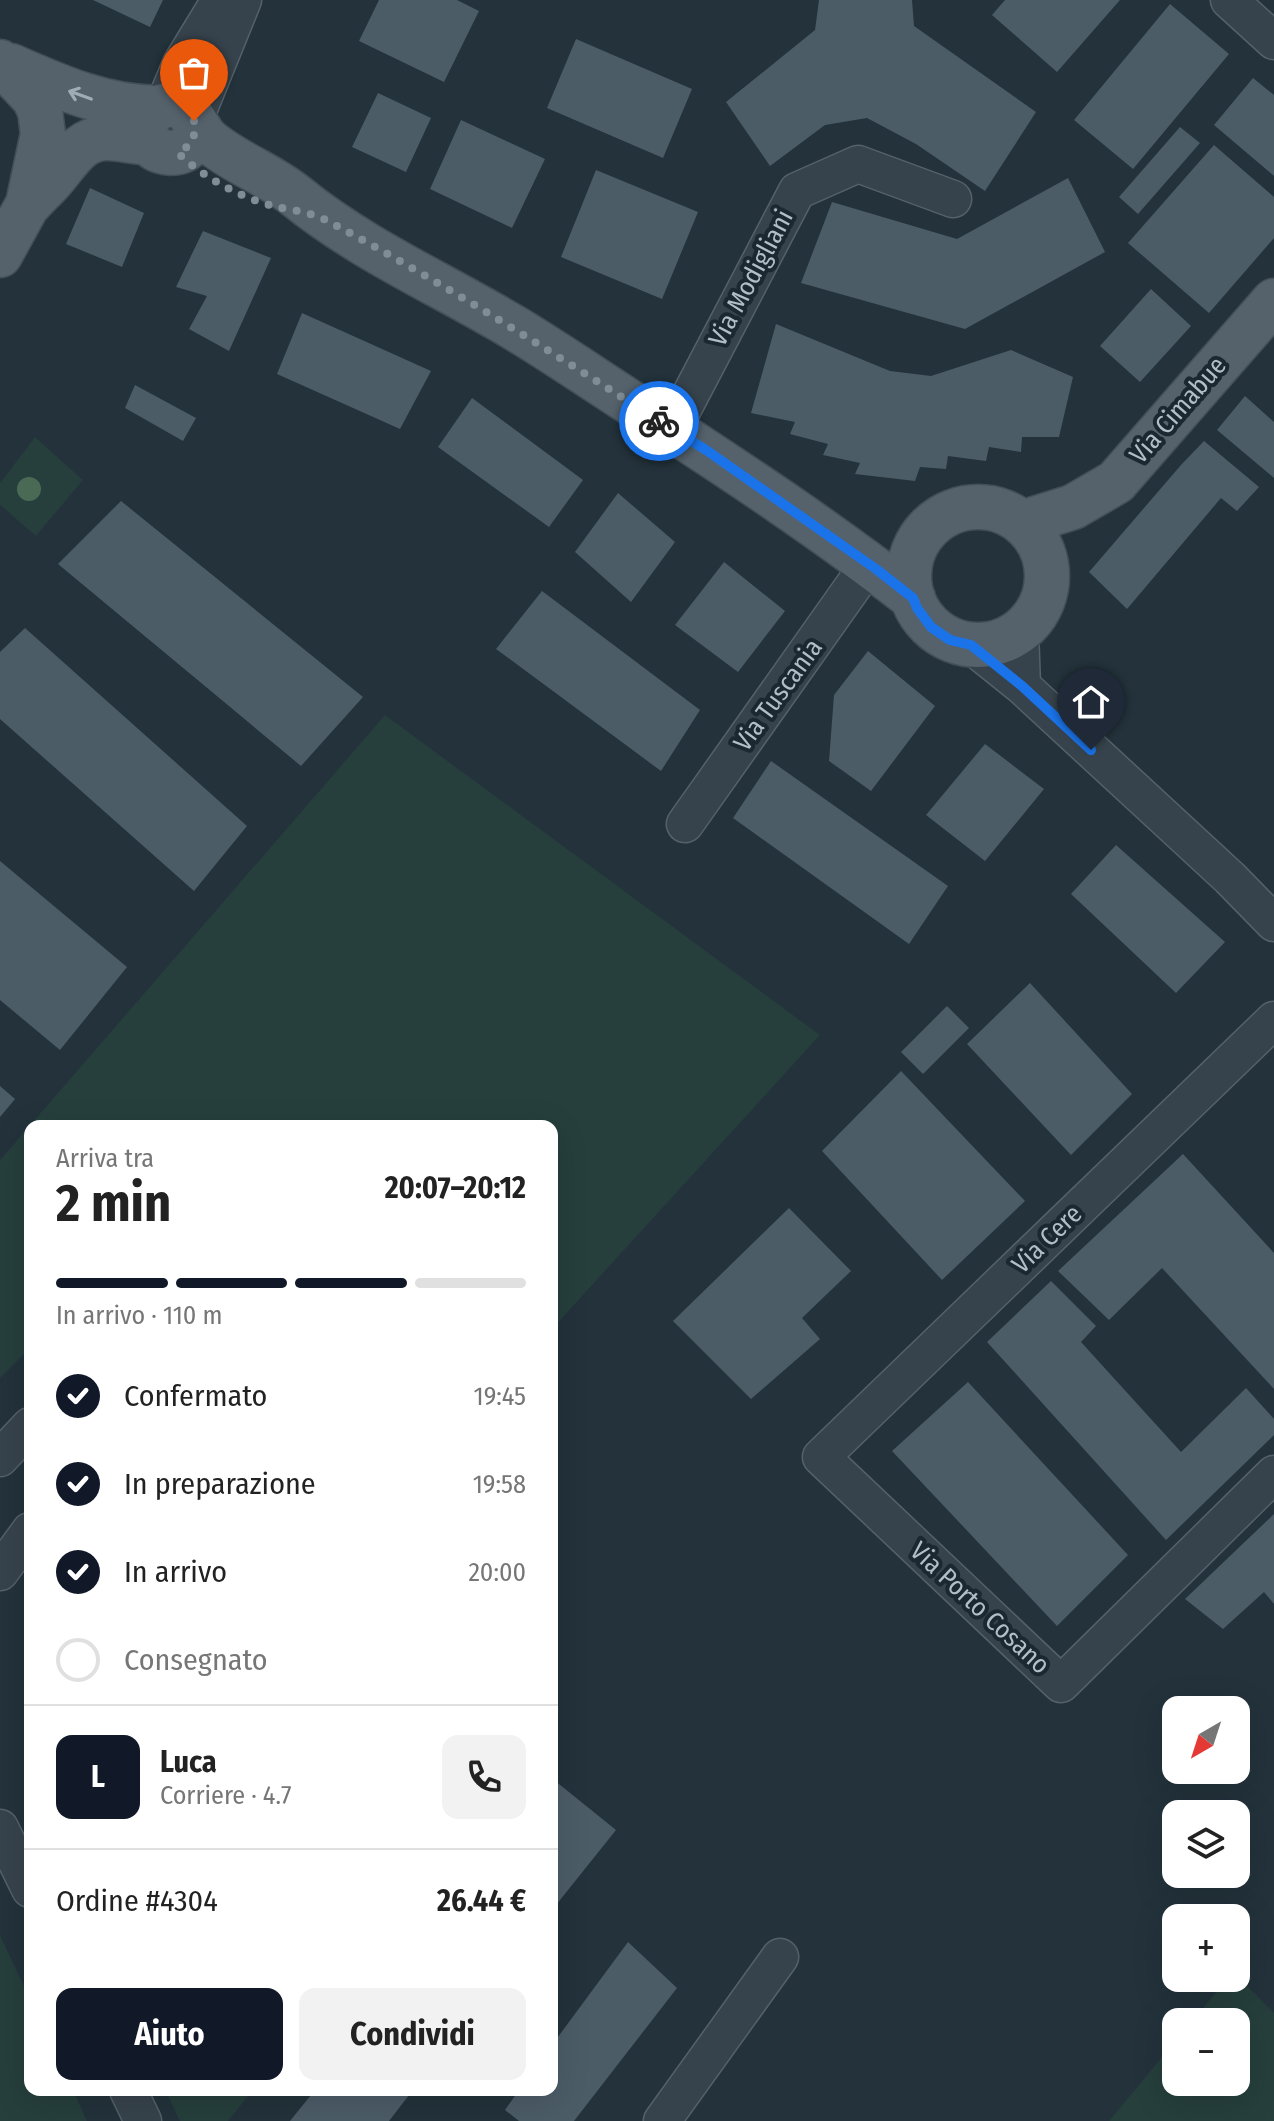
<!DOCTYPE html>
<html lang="it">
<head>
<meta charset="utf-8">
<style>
	body { margin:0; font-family:"Fira Sans Condensed",sans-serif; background:#f2f2f2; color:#222; height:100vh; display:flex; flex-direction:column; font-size:30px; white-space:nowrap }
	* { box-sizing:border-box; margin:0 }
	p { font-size:26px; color:#767676 }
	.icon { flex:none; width:44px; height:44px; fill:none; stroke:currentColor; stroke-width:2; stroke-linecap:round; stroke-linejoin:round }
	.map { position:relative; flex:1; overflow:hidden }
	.panel { position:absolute; left:24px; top:1120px; width:534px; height:976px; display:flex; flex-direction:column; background:#fff; border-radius:16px; box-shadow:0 8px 32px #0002 }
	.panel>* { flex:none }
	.needle { width:52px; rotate:219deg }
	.fabs { position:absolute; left:1162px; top:1696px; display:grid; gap:16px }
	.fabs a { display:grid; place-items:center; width:88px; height:88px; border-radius:16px; background:#fff; box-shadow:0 8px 32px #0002; font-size:40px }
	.pin { position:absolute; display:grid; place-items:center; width:68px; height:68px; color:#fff; margin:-82px -34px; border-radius:50% 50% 50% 0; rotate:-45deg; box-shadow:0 0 8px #0007 }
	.pin .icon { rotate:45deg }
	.courier { position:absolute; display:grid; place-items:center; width:80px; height:80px; margin:-40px; border:6px solid #1a73e8; border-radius:50%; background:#fff; color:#222; box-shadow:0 2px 10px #0007 }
	.headline em { font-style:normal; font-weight:700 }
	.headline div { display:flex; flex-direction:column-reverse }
	.headline { display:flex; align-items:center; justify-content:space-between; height:136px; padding:0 32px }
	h1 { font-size:52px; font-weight:700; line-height:60px }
	.bar { display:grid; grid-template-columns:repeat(4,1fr); gap:12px 8px; align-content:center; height:96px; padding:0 32px }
	.bar i { height:10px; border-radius:6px; background:#e0e0e0 }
	.bar .on { background:#111827 }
	.bar p { grid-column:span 4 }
	.line { display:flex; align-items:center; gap:20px; padding:0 32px; border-top:2px solid #e0e0e0 }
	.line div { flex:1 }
	.round { display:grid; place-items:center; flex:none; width:84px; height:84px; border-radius:16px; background:#f2f2f2 }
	ol { padding:0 32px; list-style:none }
	li { display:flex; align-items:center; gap:24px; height:88px }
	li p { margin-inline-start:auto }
	li .icon { padding:8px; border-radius:50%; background:#111827; color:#fff; stroke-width:4 }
	li:last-child { color:#767676 }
	li i { width:44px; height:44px; border:4px solid #e0e0e0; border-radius:50% }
	.cta { display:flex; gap:16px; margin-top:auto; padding:16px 32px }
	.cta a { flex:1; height:92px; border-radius:16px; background:#111827; color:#fff; font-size:32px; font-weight:700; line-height:92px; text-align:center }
	.cta a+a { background:#f2f2f2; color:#222 }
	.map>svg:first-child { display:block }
	.green { fill:#263f3c }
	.building { fill:#4c5c67 }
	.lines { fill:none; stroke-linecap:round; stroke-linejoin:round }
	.minor-casing { stroke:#55616a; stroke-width:39 }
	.major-casing { stroke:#434f58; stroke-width:47 }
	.minor { stroke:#37434c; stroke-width:36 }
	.major { stroke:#55626c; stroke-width:44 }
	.tree { fill:#4a6a56 }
	.oneway { stroke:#9facb5 }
	.done { stroke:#808d96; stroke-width:8; stroke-dasharray:0 14.4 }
	.route { stroke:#1a73e8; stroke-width:10 }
	.labels { text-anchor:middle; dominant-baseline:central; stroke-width:8; stroke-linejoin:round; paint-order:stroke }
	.street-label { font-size:26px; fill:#b2bec7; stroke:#1c2831 }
</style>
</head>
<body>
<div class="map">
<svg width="1274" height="2121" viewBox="0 0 1274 2121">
	<rect width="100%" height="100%" fill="#23323b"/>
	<path class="green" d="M 35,437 L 83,480 L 36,536 L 0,505 L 0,483 Z
		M 385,715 L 820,1035 L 552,1329 L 552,1126 L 30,1126 L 30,1348 L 0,1378 L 0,1160 Z
		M 0,1935 L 30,1999 L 30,2090 L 73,2090 L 87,2121 L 0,2121 Z
		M 1236,1975 L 1274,2013 L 1274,2121 L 1109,2121 L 1176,2040 L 1176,2082 L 1236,2082 L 1236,2022 L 1191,2022 L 1228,1978 L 1236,1978 Z
		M 165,2090 L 253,2090 L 228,2121 L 180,2121 Z"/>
	<path class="building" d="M 93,0 L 163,0 L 150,27 Z
		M 379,0 L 457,0 L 479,11 L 444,82 L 359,41 Z
		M 819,0 L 912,0 L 914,26 L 1036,112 L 985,191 L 916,144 L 867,118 L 825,125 L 770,166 L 726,102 L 815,30 Z
		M 1005,0 L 1120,0 L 1057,72 L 992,15 Z
		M 1170,4 L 1229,54 L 1133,169 L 1074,120 Z
		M 576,39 L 692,89 L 663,158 L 547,108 Z
		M 1253,78 L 1274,95 L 1274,176 L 1214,125 Z
		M 378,93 L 431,118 L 406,172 L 352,147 Z
		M 461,120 L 545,159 L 512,228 L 430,189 Z
		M 1180,127 L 1200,143 L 1138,214 L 1119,197 Z
		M 1214,145 L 1274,197 L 1274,238 L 1209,313 L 1128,243 Z
		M 596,170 L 698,212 L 662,299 L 561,257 Z
		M 1068,178 L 1105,252 L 965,329 L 801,283 L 832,202 L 957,239 Z
		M 90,188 L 144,213 L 122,267 L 66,244 Z
		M 203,231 L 271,258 L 229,351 L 189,329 L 207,296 L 176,287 Z
		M 1151,289 L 1191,326 L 1140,382 L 1100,346 Z
		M 302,313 L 431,371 L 400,429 L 277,374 Z
		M 776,324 L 890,371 L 931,376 L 1011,350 L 1073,377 L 1059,437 L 1022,437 L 1021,452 L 989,447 L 986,461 L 948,456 L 946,469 L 920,467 L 915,481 L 855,474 L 860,463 L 823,455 L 828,444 L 790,434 L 795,422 L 751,413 Z
		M 135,385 L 196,418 L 183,441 L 125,408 Z
		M 1245,396 L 1274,422 L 1274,478 L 1217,430 Z
		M 472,398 L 583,480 L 549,527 L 438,447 Z
		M 1204,441 L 1259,487 L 1237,511 L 1221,498 L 1127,609 L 1089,572 L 1181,465 Z
		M 618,493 L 675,542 L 631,602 L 575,552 Z
		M 121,501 L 363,697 L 301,766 L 58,564 Z
		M 724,562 L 785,611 L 738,672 L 675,625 Z
		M 542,591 L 700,710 L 661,771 L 496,649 Z
		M 25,628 L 247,826 L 194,891 L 0,719 L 0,652 Z
		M 868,651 L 935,706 L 871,791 L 829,761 L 834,695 Z
		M 985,744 L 1044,789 L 985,861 L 926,815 Z
		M 771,761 L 948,886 L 909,944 L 733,818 Z
		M 1116,845 L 1225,942 L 1176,993 L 1071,894 Z
		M 0,861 L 127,967 L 60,1050 L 0,1000 Z
		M 1030,983 L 1132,1094 L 1071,1155 L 967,1044 Z
		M 947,1006 L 969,1028 L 923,1074 L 901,1052 Z
		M 901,1071 L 1025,1201 L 942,1280 L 822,1151 Z
		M 0,1086 L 15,1099 L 0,1117 Z
		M 1183,1154 L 1274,1253 L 1274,1389 L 1162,1268 L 1109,1320 L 1058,1271 Z
		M 789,1208 L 851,1271 L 802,1318 L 820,1339 L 751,1399 L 673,1321 Z
		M 1051,1281 L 1096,1326 L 1081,1342 L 1181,1452 L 1246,1388 L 1274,1419 L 1274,1435 L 1166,1540 L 987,1342 Z
		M 968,1382 L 1128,1555 L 1057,1626 L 892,1451 Z
		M 1274,1514 L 1274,1604 L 1264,1592 L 1223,1629 L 1185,1599 Z
		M 554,1780 L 616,1830 L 552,1910 L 552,1783 Z
		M 628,1942 L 677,1988 L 574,2121 L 519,2121 L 505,2110 L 519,2090 L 552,2090 L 552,2045 Z
		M 315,2090 L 413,2090 L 389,2121 L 290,2121 Z"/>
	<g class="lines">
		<g class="minor-casing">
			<path id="minor" d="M 1229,0 L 1274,41
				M 164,105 L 181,64 L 220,0
				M 194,121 L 243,0
				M 672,430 L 797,191 L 858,164 L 953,199
				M 1020,631 L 1022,686
				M 971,645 L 1022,686 L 1230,878 L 1274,923
				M 685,824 L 869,564
				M 1274,1020 L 821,1457 L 1061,1684 L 1274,1474
				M 0,1458 L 30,1426
				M 0,1572 L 30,1531
				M 0,1828 L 30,1889
				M 128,2090 L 143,2121
				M 662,2121 L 780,1957"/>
		</g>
		<g class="major-casing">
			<path id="major" d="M 0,62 L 34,98 L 40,111 L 43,134 L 28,204 L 0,255
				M 11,66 C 59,87 103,107 157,108
				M 194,121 C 205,168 130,159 148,119 C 153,108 167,102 178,106 C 194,111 197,131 209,141 C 235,163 269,174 296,196 C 361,249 441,284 513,327 C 558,354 601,384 645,412 C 736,471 827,531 913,598
				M 30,203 C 37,195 45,188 52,180 C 68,162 79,139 105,138 C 120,137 134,143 149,142
				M909 576a69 69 0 1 1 138 0a69 69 0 1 1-138 0Z
				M 1022,523 L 1073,507 L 1116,482 L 1274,301"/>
		</g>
		<use href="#minor" class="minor"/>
		<use href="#major" class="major"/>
	</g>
	<circle class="tree" cx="29" cy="489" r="12"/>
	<defs><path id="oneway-shaft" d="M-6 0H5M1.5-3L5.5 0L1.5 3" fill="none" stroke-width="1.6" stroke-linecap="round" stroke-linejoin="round" transform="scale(2)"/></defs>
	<use class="oneway" href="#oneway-shaft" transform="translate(80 95) rotate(-160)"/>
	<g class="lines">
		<path class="done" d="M 194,121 C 197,136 191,146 178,153 C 203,177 239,197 273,206 C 290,210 310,212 326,220 C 440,281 550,351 659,421"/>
		<path class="route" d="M 659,421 L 706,450 L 876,569 L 913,598 L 917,608 L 931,627 L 950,640 L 971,645 L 1022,686 L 1091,750"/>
	</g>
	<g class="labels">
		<g class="street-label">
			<text transform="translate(751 278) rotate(-62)">Via Modigliani</text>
			<text transform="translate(1178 410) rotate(-49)">Via Cimabue</text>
			<text transform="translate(778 695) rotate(-54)">Via Tuscania</text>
			<text transform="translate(1047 1239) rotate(-44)">Via Cere</text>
			<text transform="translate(980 1608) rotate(43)">Via Porto Cosano</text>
		</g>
	</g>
</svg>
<div class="fabs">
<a><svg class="needle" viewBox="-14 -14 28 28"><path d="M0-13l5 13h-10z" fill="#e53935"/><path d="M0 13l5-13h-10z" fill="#767676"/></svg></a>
<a><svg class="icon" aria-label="layers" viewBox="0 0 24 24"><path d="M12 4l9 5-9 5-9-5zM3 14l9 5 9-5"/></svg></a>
<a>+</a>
<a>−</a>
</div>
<div class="pin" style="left:194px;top:121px;background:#ea580c"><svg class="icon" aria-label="bag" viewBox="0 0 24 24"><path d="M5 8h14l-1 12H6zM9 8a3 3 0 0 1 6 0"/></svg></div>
<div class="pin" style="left:1091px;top:750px;background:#1f2937"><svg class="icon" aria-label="home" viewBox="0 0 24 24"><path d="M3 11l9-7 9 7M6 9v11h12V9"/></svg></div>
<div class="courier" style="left:659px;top:421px"><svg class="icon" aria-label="bike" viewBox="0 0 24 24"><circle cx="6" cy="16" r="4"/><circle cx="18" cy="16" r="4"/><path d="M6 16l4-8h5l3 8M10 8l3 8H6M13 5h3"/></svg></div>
<section class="panel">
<div class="headline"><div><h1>2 min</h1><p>Arriva tra</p></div><em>20:07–20:12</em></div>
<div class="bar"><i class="on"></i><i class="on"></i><i class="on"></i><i></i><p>In arrivo · 110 m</p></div>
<ol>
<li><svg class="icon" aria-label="check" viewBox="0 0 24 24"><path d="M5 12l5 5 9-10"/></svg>Confermato<p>19:45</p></li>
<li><svg class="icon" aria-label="check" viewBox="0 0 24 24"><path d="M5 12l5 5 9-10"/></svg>In preparazione<p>19:58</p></li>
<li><svg class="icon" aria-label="check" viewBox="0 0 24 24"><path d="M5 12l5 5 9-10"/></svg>In arrivo<p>20:00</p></li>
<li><i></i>Consegnato</li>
</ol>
<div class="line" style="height:144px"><b class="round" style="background:#111827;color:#fff">L</b><div><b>Luca</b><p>Corriere · 4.7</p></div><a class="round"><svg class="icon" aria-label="phone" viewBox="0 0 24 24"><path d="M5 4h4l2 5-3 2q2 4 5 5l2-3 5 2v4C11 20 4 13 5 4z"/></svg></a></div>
<div class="line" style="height:104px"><div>Ordine #4304</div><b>26.44 €</b></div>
<div class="cta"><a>Aiuto</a><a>Condividi</a></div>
</section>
</div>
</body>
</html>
